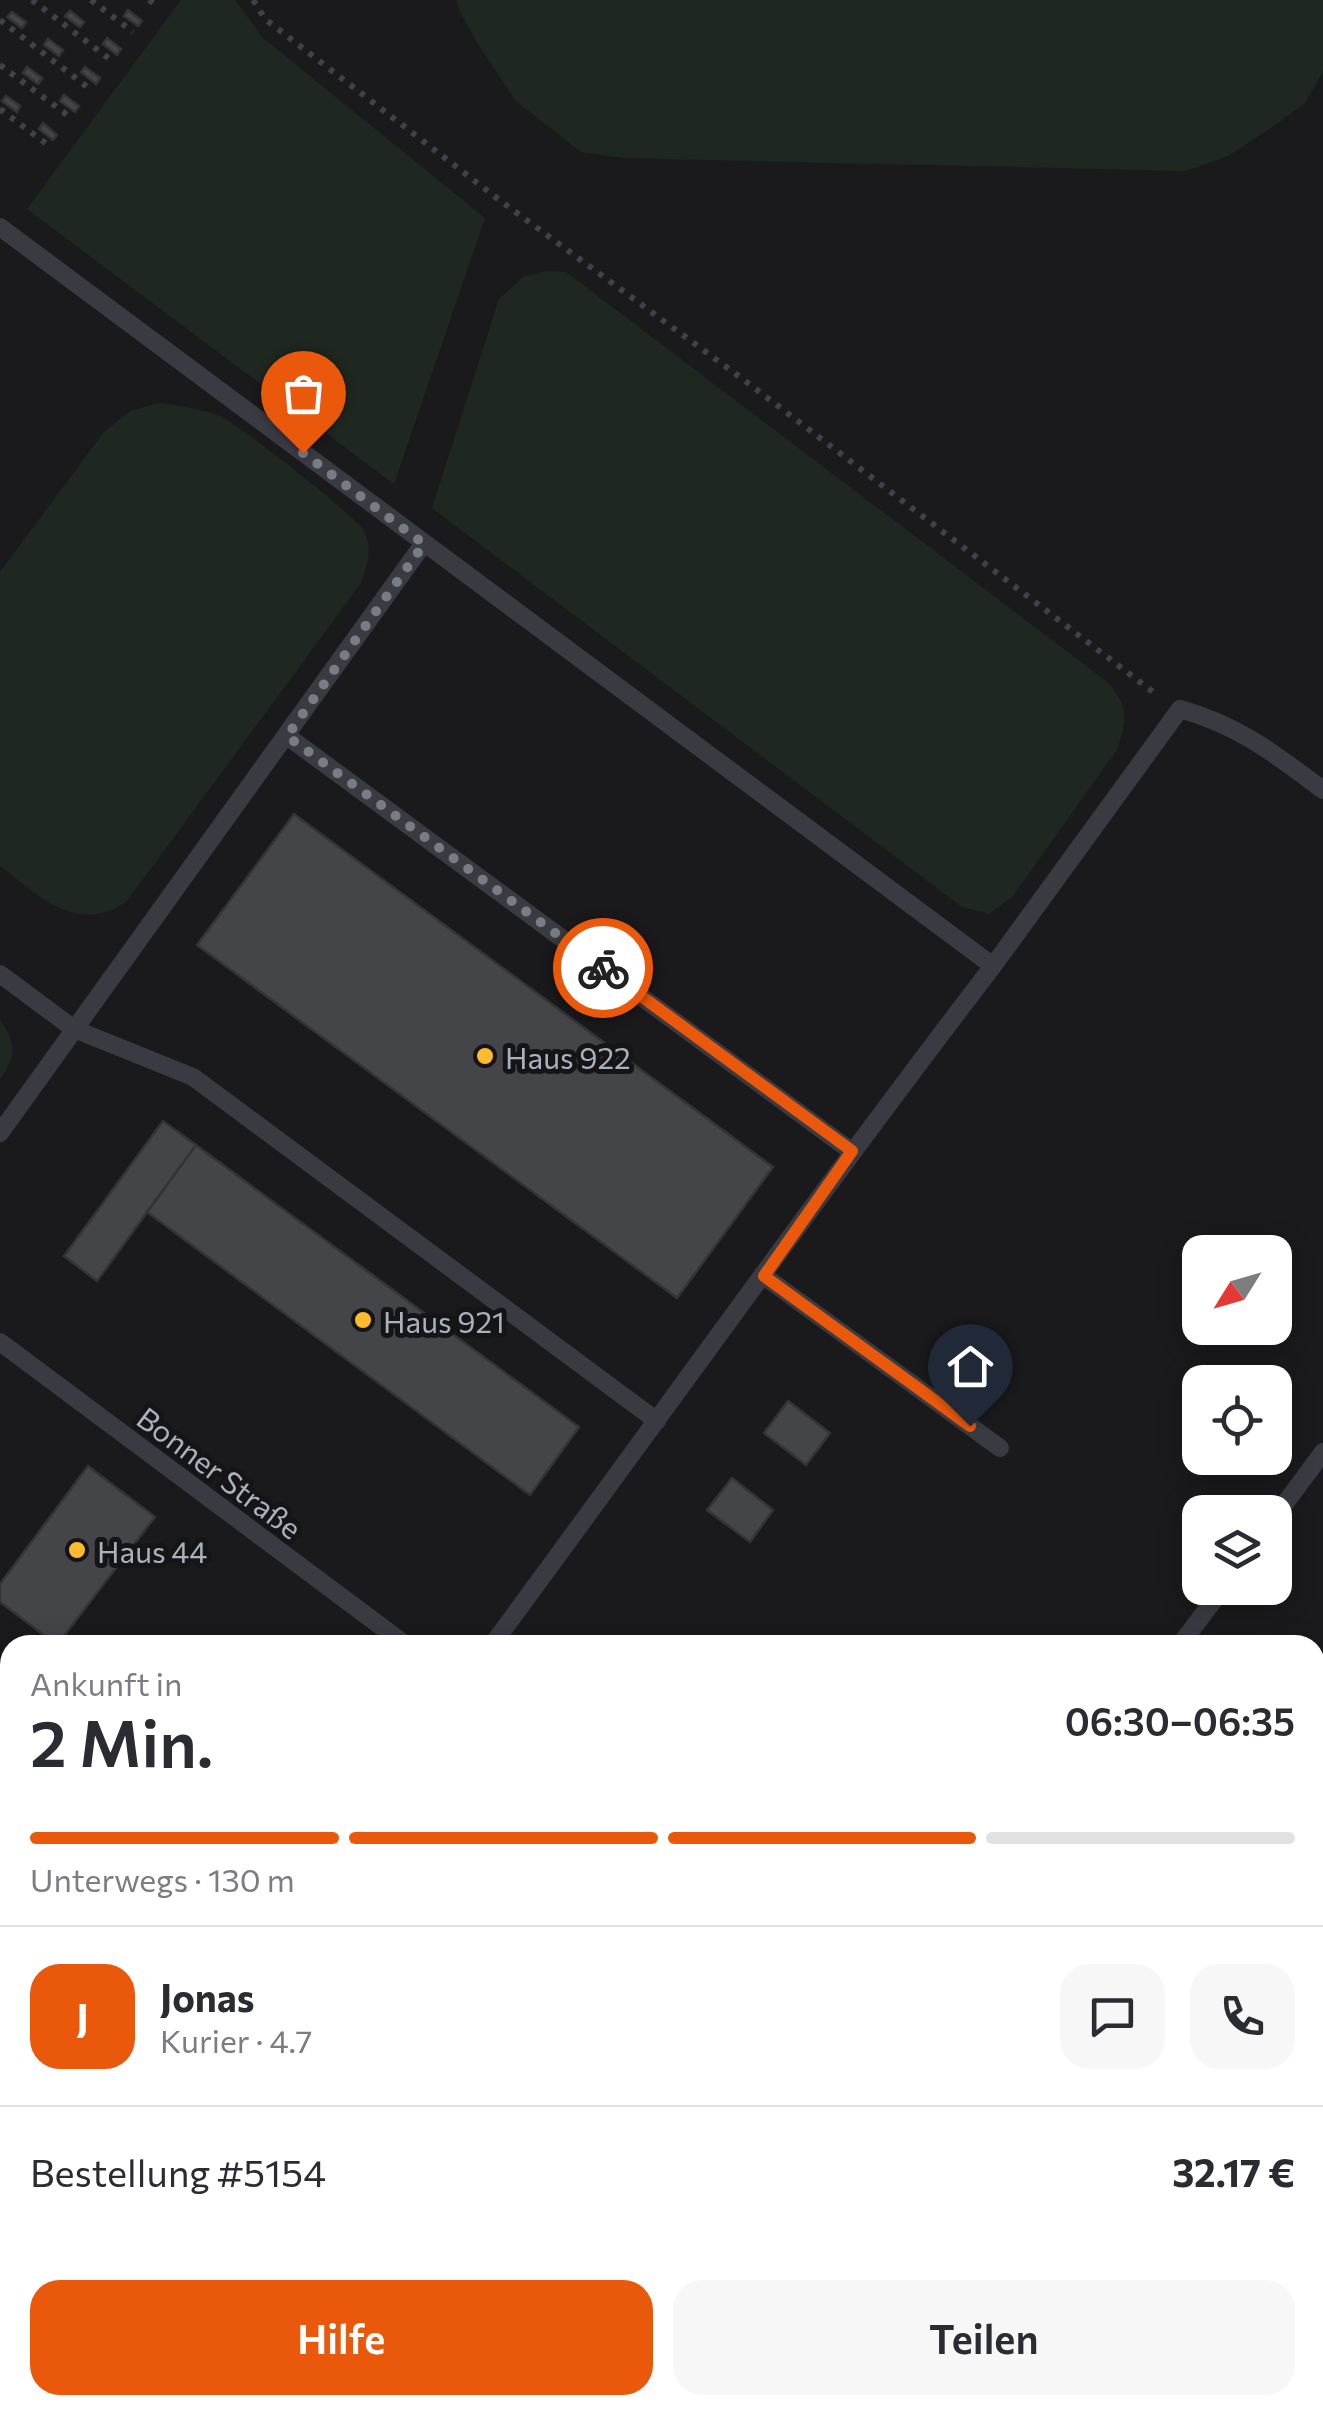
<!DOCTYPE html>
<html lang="de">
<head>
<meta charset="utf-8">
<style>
	body { margin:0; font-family:Commissioner,sans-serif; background:#f7f7f7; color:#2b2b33; height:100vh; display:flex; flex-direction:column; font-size:38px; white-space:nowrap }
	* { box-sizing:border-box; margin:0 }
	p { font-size:32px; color:#7c7c81 }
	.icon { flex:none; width:55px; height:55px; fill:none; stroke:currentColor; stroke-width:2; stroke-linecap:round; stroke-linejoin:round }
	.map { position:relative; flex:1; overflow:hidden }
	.side { position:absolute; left:0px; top:1635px; width:1325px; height:780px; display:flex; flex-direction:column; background:#fff; border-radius:30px 30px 0 0; box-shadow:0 5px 25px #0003 }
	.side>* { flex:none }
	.needle { width:65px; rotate:233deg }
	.buttons { position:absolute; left:1182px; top:1235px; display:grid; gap:20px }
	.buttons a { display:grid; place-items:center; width:110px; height:110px; border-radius:20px; background:#fff; box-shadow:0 5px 25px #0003; font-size:50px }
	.pin { position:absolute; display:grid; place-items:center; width:85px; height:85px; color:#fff; margin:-102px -42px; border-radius:50% 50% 50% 0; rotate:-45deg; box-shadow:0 0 10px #0007 }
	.pin .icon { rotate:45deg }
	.courier { position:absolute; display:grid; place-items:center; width:100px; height:100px; margin:-50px; border:8px solid #ea580c; border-radius:50%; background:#fff; color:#222; box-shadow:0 2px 12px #0007 }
	.headline em { font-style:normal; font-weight:600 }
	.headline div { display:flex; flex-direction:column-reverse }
	.headline { display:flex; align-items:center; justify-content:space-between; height:170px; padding:0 30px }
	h1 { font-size:65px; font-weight:600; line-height:75px }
	.bar { display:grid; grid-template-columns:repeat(4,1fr); gap:15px 10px; align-content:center; height:120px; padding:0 30px }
	.bar i { height:12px; border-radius:8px; background:#e1e1e2 }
	.bar .current { background:#ea580c }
	.bar p { grid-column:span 4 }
	.line { display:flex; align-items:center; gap:25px; padding:0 30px; border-top:2px solid #e1e1e2 }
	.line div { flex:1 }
	.round { display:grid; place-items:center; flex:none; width:105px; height:105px; border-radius:30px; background:#f7f7f7 }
	.button { display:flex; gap:20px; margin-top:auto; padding:20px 30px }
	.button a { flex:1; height:115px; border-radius:30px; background:#ea580c; color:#fff; font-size:40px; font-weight:600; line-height:115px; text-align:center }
	.button a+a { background:#f7f7f7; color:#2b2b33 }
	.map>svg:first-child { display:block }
	.green { fill:#1f2820 }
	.building { fill:#444549; stroke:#343338; stroke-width:2.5 }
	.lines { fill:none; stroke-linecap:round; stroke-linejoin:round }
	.path { stroke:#404249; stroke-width:6; stroke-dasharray:5 8; stroke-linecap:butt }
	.service { stroke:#3a3b42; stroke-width:18 }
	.done { stroke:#787c85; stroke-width:10; stroke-dasharray:0 18 }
	.route { stroke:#ea580c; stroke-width:12 }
	.poi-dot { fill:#ffbb2f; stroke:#151517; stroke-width:4 }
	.labels { text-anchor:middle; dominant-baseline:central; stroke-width:10; stroke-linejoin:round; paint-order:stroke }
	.poi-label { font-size:30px; fill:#abb0bd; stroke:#151517; text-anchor:start }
	.street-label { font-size:30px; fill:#abb0bd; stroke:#151517 }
</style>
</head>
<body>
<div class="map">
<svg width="1323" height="2415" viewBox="0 0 1323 2415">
	<rect width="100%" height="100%" fill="#1a1a1c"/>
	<path class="green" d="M 181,0 L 235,0 L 263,38 L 485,218 L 394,484 L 27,209 Z
		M 456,0 L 1323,0 L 1323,71 L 1305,103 L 1274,126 L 1228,156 L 1186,171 L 623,158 L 581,152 L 516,101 L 478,44 L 461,14 Z
		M 547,271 L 566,272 L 1106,681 C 1130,707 1127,716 1118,748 L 1013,896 L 989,914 L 962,907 L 432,508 L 499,299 L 523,277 Z
		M 159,403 C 179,406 199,408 219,416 C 237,423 355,515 364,531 C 373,548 367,565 361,583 L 127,901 C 120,905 113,910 106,912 C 65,924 30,889 0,866 L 0,572 L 104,432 L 130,411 Z
		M 0,1020 C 16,1043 17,1056 0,1079 Z"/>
	<path class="building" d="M 128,10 L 142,21 L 138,26 L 124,16 Z
		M 70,11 L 84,22 L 80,27 L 65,16 Z
		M 12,12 L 26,22 L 22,28 L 7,17 Z
		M 107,38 L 121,49 L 117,55 L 103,44 Z
		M 48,39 L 63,50 L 59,56 L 44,45 Z
		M 27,67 L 42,78 L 38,84 L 23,73 Z
		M 85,67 L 100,78 L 96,84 L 81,72 Z
		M 64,95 L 79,106 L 75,112 L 60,101 Z
		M 6,96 L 20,106 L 17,112 L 2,101 Z
		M 43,123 L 57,135 L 53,140 L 39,129 Z
		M 294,814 L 773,1167 L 677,1298 L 197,945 Z
		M 163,1121 L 196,1145 L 97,1281 L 64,1256 Z
		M 196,1145 L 579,1427 L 530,1495 L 147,1212 Z
		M 788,1401 L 830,1433 L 806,1465 L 764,1433 Z
		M 88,1466 L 155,1517 L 57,1645 L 0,1602 L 0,1584 Z
		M 732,1478 L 773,1510 L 750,1542 L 707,1510 Z
		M 3,1757 L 10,1758 L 10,1921 L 0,1921 L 0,1806 Z
		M 70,2405 L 151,2405 L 143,2415 L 129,2415 L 116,2405 L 109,2415 L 69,2415 L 64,2412 Z
		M 116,2405 L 129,2415 L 109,2415 Z"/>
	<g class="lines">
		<path class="path" d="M 32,0 L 112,61
			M 91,0 L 133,32
			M 149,0 L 155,4
			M 253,0 L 265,19 L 502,202 L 744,380 L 1157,695
			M 0,20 L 90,89
			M 0,65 L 70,117
			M 0,109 L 48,145
			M 1315,2016 L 1323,2024"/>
		<path class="service" d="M 0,227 L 993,966 C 822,1189 659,1419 492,1645
			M 287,736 L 851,1151
			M 993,966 L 1180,709 C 1238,725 1275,754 1323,790
			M 0,974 L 74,1029 L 193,1077 L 657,1421
			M 0,1133 L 424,543
			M 764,1276 L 1000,1448
			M 0,1342 L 406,1645
			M 1275,1517 L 1323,1452
			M 1180,1645 L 1223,1588
			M 1315,2302 L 1323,2305
			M 574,2415 L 581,2405
			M 1100,2415 L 1108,2405"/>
	</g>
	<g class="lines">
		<path class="done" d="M 303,453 L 424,544 L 287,736 L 603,968"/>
		<path class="route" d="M 603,968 L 852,1151 L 764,1276 L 970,1426"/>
	</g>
	<g class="poi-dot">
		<circle cx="485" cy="1056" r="10"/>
		<circle cx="363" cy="1320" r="10"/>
		<circle cx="77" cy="1550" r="10"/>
	</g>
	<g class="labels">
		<g class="poi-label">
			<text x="505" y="1056">Haus 922</text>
			<text x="383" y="1320">Haus 921</text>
			<text x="97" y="1550">Haus 44</text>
		</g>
		<g class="street-label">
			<text transform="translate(220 1472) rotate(37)">Bonner Straße</text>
		</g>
	</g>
</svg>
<div class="buttons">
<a><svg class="needle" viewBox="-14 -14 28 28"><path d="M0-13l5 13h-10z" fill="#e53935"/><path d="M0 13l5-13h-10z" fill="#7c7c81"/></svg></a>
<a><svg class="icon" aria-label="locate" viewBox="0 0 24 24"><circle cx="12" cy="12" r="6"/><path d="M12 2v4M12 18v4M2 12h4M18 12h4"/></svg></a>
<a><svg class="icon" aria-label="layers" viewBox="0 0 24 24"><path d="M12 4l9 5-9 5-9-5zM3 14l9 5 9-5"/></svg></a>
</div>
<div class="pin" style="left:303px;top:453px;background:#ea580c"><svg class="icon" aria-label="bag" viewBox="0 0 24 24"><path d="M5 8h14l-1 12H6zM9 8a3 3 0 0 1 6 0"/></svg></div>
<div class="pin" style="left:970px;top:1426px;background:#1f2937"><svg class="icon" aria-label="home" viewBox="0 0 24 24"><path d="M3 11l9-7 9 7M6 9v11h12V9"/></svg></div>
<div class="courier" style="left:603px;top:968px"><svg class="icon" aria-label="bike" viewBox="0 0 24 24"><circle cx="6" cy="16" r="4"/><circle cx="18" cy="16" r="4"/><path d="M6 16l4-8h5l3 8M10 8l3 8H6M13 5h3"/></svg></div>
<section class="side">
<div class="headline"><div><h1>2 Min.</h1><p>Ankunft in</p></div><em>06:30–06:35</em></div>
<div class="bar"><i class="current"></i><i class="current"></i><i class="current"></i><i></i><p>Unterwegs · 130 m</p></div>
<div class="line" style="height:180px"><b class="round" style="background:#ea580c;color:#fff">J</b><div><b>Jonas</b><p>Kurier · 4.7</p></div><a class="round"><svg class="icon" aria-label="chat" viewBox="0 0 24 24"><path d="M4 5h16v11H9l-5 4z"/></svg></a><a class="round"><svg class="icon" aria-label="phone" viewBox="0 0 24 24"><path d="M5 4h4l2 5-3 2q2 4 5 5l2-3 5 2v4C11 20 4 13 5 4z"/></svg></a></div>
<div class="line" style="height:130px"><div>Bestellung #5154</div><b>32.17 €</b></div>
<div class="button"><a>Hilfe</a><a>Teilen</a></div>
</section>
</div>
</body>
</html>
